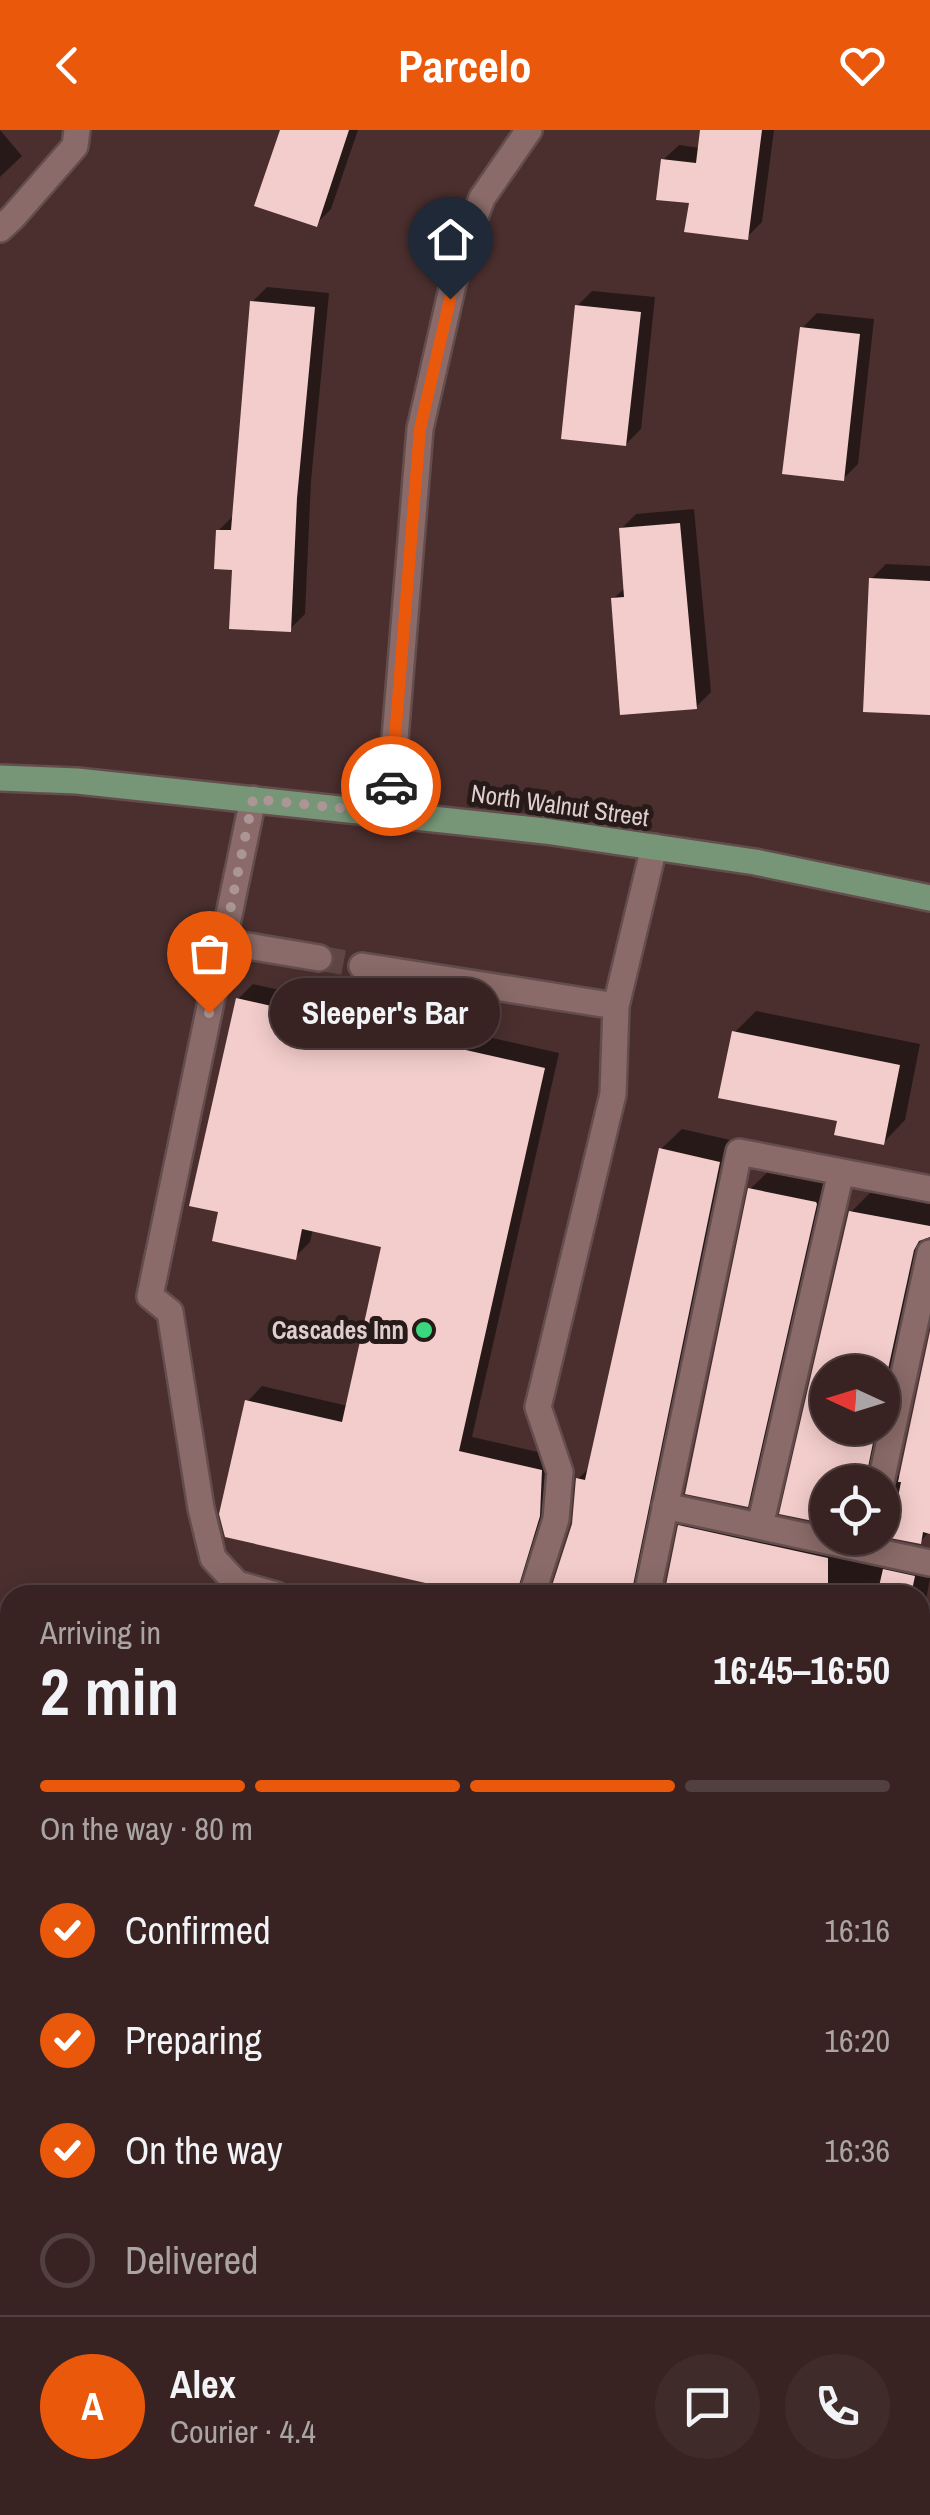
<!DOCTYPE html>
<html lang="en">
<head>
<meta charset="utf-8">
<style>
	body { margin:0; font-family:"Archivo Narrow",sans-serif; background:#3f2b2a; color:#f1f3f6; height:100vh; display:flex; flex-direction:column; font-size:38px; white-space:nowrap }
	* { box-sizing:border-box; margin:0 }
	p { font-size:32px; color:#aba4a5 }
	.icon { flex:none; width:55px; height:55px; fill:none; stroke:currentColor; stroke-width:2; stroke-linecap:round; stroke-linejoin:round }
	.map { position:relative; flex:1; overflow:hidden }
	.side { position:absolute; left:0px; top:1455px; width:930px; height:930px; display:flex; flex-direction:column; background:#382322; border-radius:30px 30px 0 0; box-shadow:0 5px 25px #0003,0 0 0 2px #524040 }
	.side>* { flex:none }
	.needle { width:65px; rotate:274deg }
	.controls { position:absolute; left:810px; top:1225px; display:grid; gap:20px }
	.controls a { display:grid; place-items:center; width:90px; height:90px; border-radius:50%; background:#382322; box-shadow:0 5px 25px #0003,0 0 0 2px #524040; font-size:50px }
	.pin { position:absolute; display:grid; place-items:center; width:85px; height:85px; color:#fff; margin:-102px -42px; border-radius:50% 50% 50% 0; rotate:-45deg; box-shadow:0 0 10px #0007 }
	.pin .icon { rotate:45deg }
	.courier { position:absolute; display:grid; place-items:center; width:100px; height:100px; margin:-50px; border:8px solid #ea580c; border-radius:50%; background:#fff; color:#222; box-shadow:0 2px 12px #0007 }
	.bubble { position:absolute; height:70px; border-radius:35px; background:#382322; box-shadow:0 5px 25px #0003,0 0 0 2px #524040; font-size:32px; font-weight:800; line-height:70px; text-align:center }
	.overview em { font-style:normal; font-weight:800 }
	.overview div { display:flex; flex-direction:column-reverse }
	.overview { display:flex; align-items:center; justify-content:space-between; height:170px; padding:0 40px }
	h1 { font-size:65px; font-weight:800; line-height:75px }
	.bar { display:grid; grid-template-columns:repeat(4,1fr); gap:15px 10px; align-content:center; height:120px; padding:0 40px }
	.bar i { height:12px; border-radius:8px; background:#524040 }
	.bar .current { background:#ea580c }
	.bar p { grid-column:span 4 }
	.line { display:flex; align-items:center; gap:25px; padding:0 40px; border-top:2px solid #524040 }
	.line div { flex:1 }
	.round { display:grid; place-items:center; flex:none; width:105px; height:105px; border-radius:52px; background:#3f2b2a }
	ol { padding:0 40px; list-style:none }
	li { display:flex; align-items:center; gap:30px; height:110px }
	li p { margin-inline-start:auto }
	li .icon { padding:10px; border-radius:50%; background:#ea580c; color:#fff; stroke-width:4 }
	li:last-child { color:#aba4a5 }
	li i { width:55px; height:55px; border:5px solid #524040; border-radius:50% }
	header { display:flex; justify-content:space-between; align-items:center; height:130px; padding:0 40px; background:#ea580c; color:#fff; font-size:45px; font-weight:800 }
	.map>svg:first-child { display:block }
	.green { fill:#653736 }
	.shadow { fill:#0007; fill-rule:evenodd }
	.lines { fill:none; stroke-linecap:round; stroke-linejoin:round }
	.stream { stroke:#328050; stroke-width:12 }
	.building { fill:#f3cdcb }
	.minor-tunnel { stroke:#604746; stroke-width:25; stroke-dasharray:25 12; stroke-linecap:butt }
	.minor-casing { stroke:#644e4d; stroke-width:30 }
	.major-casing { stroke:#644e4d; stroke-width:30 }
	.path { stroke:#8c7574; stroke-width:6; stroke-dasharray:5 5; stroke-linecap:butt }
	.minor { stroke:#8a6b69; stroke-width:25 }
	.major { stroke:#779678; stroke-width:25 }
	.done { stroke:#ab9695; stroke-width:10; stroke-dasharray:0 18 }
	.route { stroke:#ea580c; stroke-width:12 }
	.poi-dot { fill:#3ad77f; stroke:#271b1a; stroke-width:4 }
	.labels { text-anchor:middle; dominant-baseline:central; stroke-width:10; stroke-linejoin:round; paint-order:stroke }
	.street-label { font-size:25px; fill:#dfcecc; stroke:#271b1a }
	.poi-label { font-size:25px; font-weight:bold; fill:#dfcecc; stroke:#271b1a; text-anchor:end }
</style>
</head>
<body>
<header><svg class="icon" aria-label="back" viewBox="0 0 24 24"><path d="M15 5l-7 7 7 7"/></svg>Parcelo<svg class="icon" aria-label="heart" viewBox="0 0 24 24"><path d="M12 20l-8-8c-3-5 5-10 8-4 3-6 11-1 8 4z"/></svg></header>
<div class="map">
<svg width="930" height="2385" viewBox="0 0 930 2385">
	<rect width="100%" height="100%" fill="#4a2f2e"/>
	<path class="green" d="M 0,1816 L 10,1824 L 10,2375 L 850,2375 L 837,2385 L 0,2385 Z
		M 930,1961 L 930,2313 L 920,2321 L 920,1968 Z"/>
	<path class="shadow" d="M 0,0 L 22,26 L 0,47 Z
		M 282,0 L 358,0 L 331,79 L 316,94 Z
		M 702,0 L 774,0 L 762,92 L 747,107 L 691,71 L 663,30 L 679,15 L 700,18 Z
		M 267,157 L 329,163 L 311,351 L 305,484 L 290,499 L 234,437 L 218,401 L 233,386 L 252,172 Z
		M 592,161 L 655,167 L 641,299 L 626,314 L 577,176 Z
		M 817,183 L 874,189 L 858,334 L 843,349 L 802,198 Z
		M 694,379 L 711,562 L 696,577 L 613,469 L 626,457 L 621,399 L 636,384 Z
		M 886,434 L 930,436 L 930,583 L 871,449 Z
		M 253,854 L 559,923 L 472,1307 L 556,1326 L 554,1369 L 525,1465 L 489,1465 L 247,1272 L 262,1256 L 348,1276 L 384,1115 L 313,1099 L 310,1112 L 295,1127 L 221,1080 L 238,869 Z
		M 756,881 L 920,914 L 905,990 L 884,1012 L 840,989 L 734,903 Z
		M 682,999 L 739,1012 L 656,1456 L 665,1462 L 680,1397 L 701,1376 L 930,1425 L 930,1448 L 920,1504 L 920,1465 L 552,1465 L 574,1394 L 578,1349 L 590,1337 L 661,1019 Z
		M 772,1038 L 837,1051 L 769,1353 L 747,1374 L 750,1059 Z
		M 873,1060 L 930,1072 L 930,1119 L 891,1342 L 901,1347 L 930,1213 L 930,1401 L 920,1412 L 882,1404 L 882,1352 L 828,1352 L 782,1382 L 851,1082 ZM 828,1242 L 882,1242 L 882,1298 L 828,1298 Z"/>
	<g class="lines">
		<path class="stream" d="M 0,1855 L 10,1863
			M 920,2184 L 930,2176"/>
	</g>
	<path class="building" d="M 280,0 L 349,0 L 317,97 L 254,76 Z
		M 700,0 L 762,0 L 748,110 L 684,102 L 689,73 L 656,70 L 661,29 L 696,33 Z
		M 250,171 L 315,177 L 297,368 L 291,502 L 229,499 L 232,440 L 214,439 L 216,400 L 231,400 Z
		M 575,175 L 641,182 L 626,316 L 561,309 Z
		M 800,197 L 860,204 L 844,351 L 782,344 Z
		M 680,393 L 697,579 L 620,585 L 611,468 L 624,467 L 619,398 Z
		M 869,448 L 930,451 L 930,585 L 863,582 Z
		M 236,868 L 545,938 L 459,1321 L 542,1340 L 540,1386 L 516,1465 L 478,1465 L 225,1407 L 219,1384 L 245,1270 L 342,1292 L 381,1117 L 302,1099 L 296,1130 L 212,1111 L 218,1082 L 189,1076 Z
		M 732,901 L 900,935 L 884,1015 L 834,1005 L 837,991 L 718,968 Z
		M 659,1018 L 720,1032 L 631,1465 L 549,1465 L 572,1394 L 576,1348 L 585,1350 Z
		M 748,1058 L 816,1072 L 817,1074 L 748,1377 L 685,1364 Z
		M 849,1081 L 930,1096 L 930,1107 L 919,1111 L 914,1120 L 882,1267 L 882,1242 L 828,1242 L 828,1298 L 876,1298 L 865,1352 L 828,1352 L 828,1394 L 779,1384 Z
		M 930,1201 L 930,1404 L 923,1402 L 921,1414 L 890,1408 L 901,1352 L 898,1352 Z
		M 678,1395 L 828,1428 L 828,1465 L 664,1465 Z
		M 883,1439 L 915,1446 L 911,1465 L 877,1465 Z"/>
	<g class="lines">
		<path class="minor-tunnel" d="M 319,828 L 362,836"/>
		<g class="minor-casing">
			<path id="minor" d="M 0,99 L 13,87 L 75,16 L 77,0
				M 253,669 L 150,1166 L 170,1182 L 201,1378 L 213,1428 L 237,1454 L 276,1465
				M 389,683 L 420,299 L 458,132 L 482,68 L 529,0
				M 224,812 L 319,828
				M 362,836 L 616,876
				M 881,1352 L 930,1123
				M 665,1376 L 930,1433
				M 760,1396 L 841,1042
				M 532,1465 L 556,1389 L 560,1342 L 538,1277 L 613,964 L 616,876 L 654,717
				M 647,1465 L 739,1022 L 930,1059
				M 920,1533 L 930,1499
				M 0,1775 L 10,1781
				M 920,1947 L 930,1939"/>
		</g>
		<g class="major-casing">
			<path id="major" d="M 0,648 L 77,651 L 545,701 L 755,732 L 930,768"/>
		</g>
		<path class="path" d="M 0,1937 L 10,1947"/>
		<use href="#minor" class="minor"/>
		<use href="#major" class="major"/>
	</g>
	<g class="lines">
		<path class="done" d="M 209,883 L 253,669 L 388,683 L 391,656"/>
		<path class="route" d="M 391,656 L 420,299 L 450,169"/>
	</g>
	<circle class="poi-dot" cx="424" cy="1200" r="10"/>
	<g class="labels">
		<g class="street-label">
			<text transform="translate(560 675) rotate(8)">North Walnut Street</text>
		</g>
		<g class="poi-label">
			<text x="404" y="1200">Cascades Inn</text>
		</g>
	</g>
</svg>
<div class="controls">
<a><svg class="needle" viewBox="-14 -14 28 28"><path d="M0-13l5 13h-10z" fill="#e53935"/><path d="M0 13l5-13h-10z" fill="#aba4a5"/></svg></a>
<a><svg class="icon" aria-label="locate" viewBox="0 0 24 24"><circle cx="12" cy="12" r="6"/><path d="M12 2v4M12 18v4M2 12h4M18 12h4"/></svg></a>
</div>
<div class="pin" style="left:209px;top:883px;background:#ea580c"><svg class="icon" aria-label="bag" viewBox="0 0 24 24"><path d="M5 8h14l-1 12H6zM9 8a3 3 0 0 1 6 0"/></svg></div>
<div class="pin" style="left:450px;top:169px;background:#1f2937"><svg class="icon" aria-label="home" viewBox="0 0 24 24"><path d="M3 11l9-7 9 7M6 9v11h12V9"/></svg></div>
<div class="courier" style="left:391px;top:656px"><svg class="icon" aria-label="car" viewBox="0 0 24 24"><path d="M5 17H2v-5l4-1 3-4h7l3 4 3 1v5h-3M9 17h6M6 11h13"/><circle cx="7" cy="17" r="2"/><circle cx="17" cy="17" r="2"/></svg></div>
<div class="bubble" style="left:270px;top:848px;width:230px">Sleeper's Bar</div>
<section class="side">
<div class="overview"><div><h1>2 min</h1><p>Arriving in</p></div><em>16:45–16:50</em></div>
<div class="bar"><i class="current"></i><i class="current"></i><i class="current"></i><i></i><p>On the way · 80 m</p></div>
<ol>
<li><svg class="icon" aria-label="check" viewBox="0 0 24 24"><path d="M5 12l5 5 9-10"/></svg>Confirmed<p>16:16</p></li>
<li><svg class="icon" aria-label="check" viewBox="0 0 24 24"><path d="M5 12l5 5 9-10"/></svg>Preparing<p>16:20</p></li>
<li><svg class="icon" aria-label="check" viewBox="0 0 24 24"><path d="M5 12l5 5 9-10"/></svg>On the way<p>16:36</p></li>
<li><i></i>Delivered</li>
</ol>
<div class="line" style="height:180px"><b class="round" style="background:#ea580c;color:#fff">A</b><div><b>Alex</b><p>Courier · 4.4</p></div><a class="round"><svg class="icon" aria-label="chat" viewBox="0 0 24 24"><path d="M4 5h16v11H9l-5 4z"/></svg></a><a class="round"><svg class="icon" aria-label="phone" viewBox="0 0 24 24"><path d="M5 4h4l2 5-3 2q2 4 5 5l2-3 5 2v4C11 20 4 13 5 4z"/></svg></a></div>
</section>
</div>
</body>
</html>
